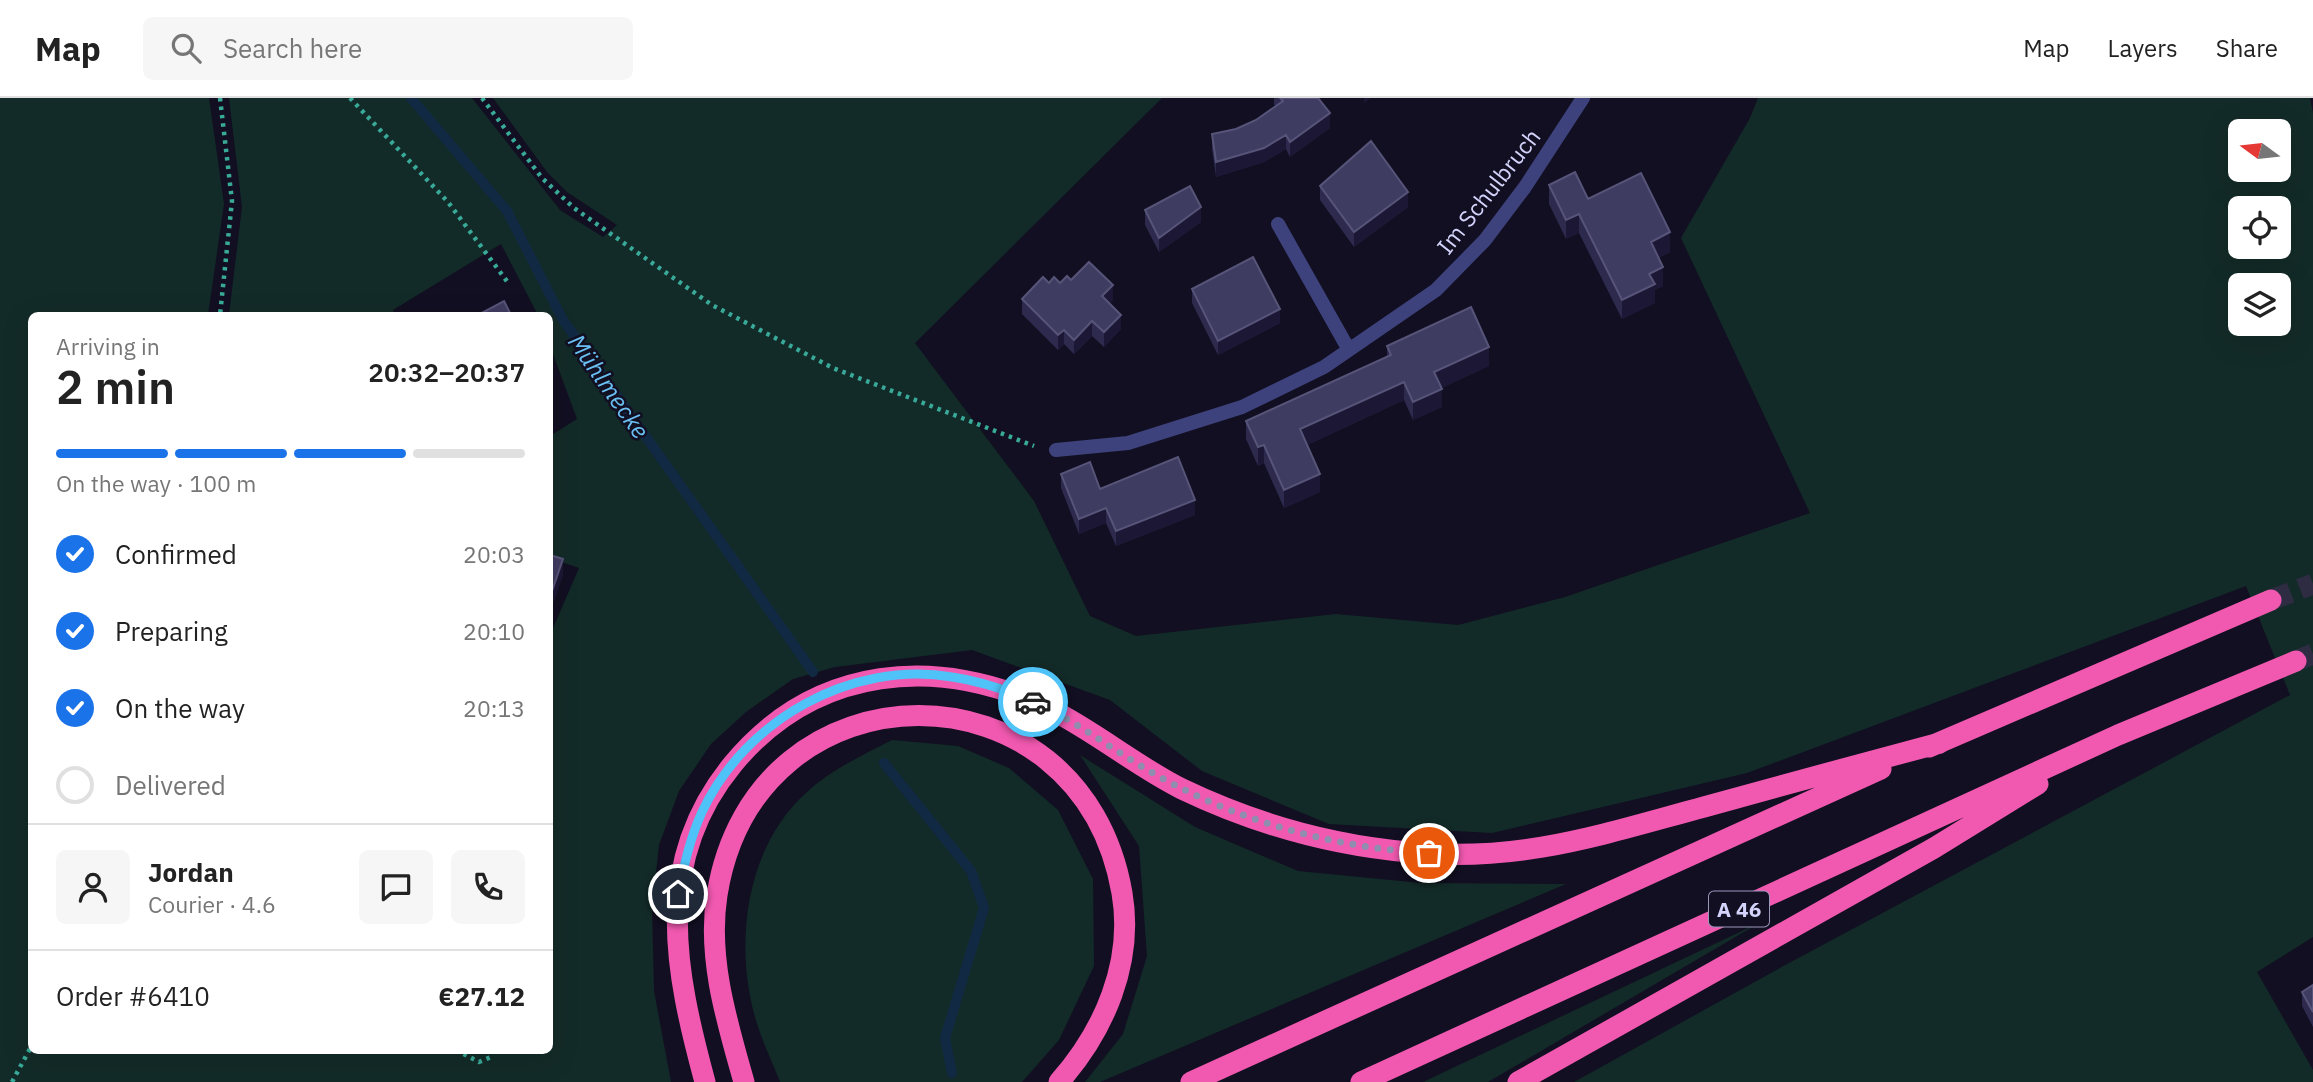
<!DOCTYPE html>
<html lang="en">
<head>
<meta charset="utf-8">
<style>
	body { margin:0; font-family:"IBM Plex Sans",sans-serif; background:#f6f6f6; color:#222; height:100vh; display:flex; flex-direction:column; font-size:26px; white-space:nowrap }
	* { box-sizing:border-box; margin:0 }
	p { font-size:23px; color:#767676 }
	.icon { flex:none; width:38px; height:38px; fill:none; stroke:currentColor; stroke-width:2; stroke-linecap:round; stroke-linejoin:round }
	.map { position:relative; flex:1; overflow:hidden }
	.panel { position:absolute; left:28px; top:214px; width:525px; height:742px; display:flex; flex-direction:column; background:#fff; border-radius:10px; box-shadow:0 7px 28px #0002 }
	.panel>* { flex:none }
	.needle { width:46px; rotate:285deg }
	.buttons { position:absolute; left:2228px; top:21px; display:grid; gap:14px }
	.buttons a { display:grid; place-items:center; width:63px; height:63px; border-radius:10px; background:#fff; box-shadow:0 7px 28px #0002; font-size:35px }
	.pin { position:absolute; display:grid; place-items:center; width:60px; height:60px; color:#fff; margin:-30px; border:4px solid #fff; border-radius:50%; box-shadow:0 2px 7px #0007 }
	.courier { position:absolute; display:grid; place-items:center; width:70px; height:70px; margin:-35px; border:5px solid #4fc3f7; border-radius:50%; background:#fff; color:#222; box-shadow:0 2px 9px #0007 }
	.head em { font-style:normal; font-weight:600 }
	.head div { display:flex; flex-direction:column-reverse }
	.head { display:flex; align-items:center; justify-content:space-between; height:119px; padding:0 28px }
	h1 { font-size:46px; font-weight:600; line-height:52px }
	.bar { display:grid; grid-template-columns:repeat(4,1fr); gap:10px 7px; align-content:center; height:84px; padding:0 28px }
	.bar i { height:9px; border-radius:5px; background:#e0e0e0 }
	.bar .active { background:#1a73e8 }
	.bar p { grid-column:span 4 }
	.line { display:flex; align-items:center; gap:18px; padding:0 28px; border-top:2px solid #e0e0e0 }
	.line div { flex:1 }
	.round { display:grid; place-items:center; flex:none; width:74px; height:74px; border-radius:10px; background:#f6f6f6 }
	ol { padding:0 28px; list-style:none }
	li { display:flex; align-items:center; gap:21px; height:77px }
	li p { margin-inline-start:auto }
	li .icon { padding:7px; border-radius:50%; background:#1a73e8; color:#fff; stroke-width:4 }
	li:last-child { color:#767676 }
	li i { width:38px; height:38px; border:4px solid #e0e0e0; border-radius:50% }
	header { display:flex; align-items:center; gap:42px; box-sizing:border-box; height:98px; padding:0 35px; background:#fff; border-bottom:2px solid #e0e0e0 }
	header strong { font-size:33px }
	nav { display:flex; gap:38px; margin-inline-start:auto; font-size:24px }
	.search { width:490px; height:63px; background:#f6f6f6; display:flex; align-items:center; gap:18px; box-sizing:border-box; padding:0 24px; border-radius:10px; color:#767676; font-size:26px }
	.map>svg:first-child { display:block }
	.green { fill:#132b28; fill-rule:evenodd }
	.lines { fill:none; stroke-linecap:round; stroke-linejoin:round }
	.stream { stroke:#122943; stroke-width:10 }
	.highway-tunnel { stroke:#2e2c42; stroke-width:21; stroke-dasharray:21 10; stroke-linecap:butt }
	.path { stroke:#39aa99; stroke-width:4.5; stroke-dasharray:3.5 5; stroke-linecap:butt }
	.street { stroke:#3e427c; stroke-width:14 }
	.highway { stroke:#f159b0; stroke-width:21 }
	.wall { fill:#2e2a4e }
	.shaded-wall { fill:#1b1734 }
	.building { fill:#3f3c61; stroke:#575479; stroke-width:2 }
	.done { stroke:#908eaf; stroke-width:7; stroke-dasharray:0 12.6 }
	.route { stroke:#4fc3f7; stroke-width:9 }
	.labels { text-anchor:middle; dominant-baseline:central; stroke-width:5; stroke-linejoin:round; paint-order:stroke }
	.shield { fill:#110f21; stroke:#9a98ba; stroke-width:2 }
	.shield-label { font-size:21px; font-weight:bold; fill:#d4d3fb }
	.street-label { font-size:23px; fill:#d4d3fb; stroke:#110f21 }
	.water-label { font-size:24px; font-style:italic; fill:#6ac0f3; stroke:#110f21 }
</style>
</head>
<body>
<header>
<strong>Map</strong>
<div class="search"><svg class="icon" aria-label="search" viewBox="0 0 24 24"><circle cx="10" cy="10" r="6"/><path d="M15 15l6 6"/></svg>Search here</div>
<nav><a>Map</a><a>Layers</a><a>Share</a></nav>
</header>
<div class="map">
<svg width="2313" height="984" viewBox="0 0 2313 984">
	<rect width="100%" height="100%" fill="#110f21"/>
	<path class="green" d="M 0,0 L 209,0 L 224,106 L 208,217 L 32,217 L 32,952 L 550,952 L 550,537 L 579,470 L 550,460 L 550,338 L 577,321 L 550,248 L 550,217 L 538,217 L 501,146 L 393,212 L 395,217 L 229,217 L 242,109 L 229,0 L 472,0 L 560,112 L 603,139 L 617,127 L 567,94 L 547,74 L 493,0 L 1162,0 L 915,245 L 1034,403 L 1090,518 L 1136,538 L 1336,516 L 1458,527 L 1565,499 L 1810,415 L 1681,140 L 1750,20 L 1758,0 L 2310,0 L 2313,15 L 2313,839 L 2257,874 L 2313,972 L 2313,984 L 1574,984 L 1789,865 L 2290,597 L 2246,488 L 1747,675 L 1492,735 L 1329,726 L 1202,673 L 1110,602 L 972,552 L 835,569 L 793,581 L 746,614 L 711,646 L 679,693 L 659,747 L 652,812 L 654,893 L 671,984 L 0,984 ZM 2240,33 L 2278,33 L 2278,72 L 2240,72 ZM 2240,110 L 2278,110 L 2278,149 L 2240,149 ZM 2240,187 L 2278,187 L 2278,226 L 2240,226 Z
		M 892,642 L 958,648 L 1009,670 L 1058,712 L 1093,781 L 1094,868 L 1059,942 L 1022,984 L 780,984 C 772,963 761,941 755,919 C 734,844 746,749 806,695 C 830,672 863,657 892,642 Z
		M 1080,657 L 1195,729 L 1298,773 L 1421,785 L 1566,786 L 1100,984 L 1085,984 L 1123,936 L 1147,858 L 1139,748 Z
		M 1761,824 L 1488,984 L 1423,984 Z"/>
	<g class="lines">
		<path class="stream" d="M 411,0 L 507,113 L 563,222 L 813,574
			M 884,665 L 971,773 L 984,810 L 945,940 L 952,975"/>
		<path class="highway-tunnel" d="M 2271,502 L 2313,486
			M 2296,563 L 2313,556"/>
		<path class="path" d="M 220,0 L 232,103 L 220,217
			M 350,0 L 448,104 L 509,186
			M 482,0 L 542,80 L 574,110 L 712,207 L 833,270 L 1034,348
			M 456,952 L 479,964 L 491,959 L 492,952
			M 12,984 L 32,947"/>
		<path class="street" d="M 1278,126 L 1349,252
			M 1056,352 L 1128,345 L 1242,309 L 1324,269 L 1436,192 L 1485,142 L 1525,89 L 1583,0"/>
		<path class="highway" d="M 1929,649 L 2271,502
			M 705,984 C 675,873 652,764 733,666 C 815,567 938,556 1050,611 C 1096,634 1136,668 1182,691 C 1253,725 1330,747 1409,754 C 1519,765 1600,737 1704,709 C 1783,687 1861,666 1940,645
			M 744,984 C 727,924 707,860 717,797 C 755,558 1081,558 1122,795 C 1134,865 1104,933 1059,984
			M 1191,984 L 1881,671
			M 1361,984 L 2118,637 L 2296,563
			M 1518,984 L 1934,750 L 2038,686"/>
	</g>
	<path class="wall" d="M 1274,0 L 1318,0 L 1330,30 L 1290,59 L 1286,51 L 1264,64 L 1216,79 L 1212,51 L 1212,36 L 1236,31 L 1256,22 L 1275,8 L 1274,6 Z
		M 1549,87 L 1588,101 L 1670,154 L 1658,160 L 1663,188 L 1655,192 L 1655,205 L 1622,221 L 1579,135 L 1566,141 L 1549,106 Z
		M 1320,88 L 1408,109 L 1354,149 L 1320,102 Z
		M 1145,112 L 1201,124 L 1159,154 L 1145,127 Z
		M 1049,185 L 1060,185 L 1113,202 L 1109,205 L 1121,231 L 1104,249 L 1092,238 L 1074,256 L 1064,246 L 1058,252 L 1022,216 L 1022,201 Z
		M 1192,191 L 1280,225 L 1218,257 L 1192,205 Z
		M 1387,248 L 1489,268 L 1441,290 L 1442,309 L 1413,322 L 1404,302 L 1307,347 L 1320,394 L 1284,410 L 1264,365 L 1258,368 L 1246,341 L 1246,323 L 1387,259 Z
		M 1061,376 L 1100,391 L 1195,417 L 1116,448 L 1106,425 L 1079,436 L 1061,390 Z
		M 550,457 L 563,476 L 551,511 L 550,511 Z
		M 2313,887 L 2313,929 L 2302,908 L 2302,894 Z"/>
	<path class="shaded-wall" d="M 1364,0 L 1371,0 L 1364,5 Z
		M 1330,15 L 1330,30 L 1290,59 L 1290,44 Z
		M 1286,37 L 1286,51 L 1264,64 L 1216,79 L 1216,64 Z
		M 1408,94 L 1408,109 L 1354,149 L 1354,134 Z
		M 1201,109 L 1201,124 L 1159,154 L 1159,140 Z
		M 1579,116 L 1579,135 L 1566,141 L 1566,122 Z
		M 1670,134 L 1670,154 L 1651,163 L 1651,144 Z
		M 1663,169 L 1663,188 L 1655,192 L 1655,205 L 1622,221 L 1622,202 L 1649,176 Z
		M 1113,187 L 1113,202 L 1102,213 L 1102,198 Z
		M 1280,211 L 1280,225 L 1218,257 L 1218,243 Z
		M 1121,217 L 1121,231 L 1104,249 L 1104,234 Z
		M 1092,223 L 1092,238 L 1074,256 L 1074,242 Z
		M 1064,232 L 1064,246 L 1058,252 L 1058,237 Z
		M 1489,249 L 1489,268 L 1434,293 L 1434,274 Z
		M 1404,284 L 1404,302 L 1300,350 L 1300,331 Z
		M 1442,291 L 1442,309 L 1413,322 L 1413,304 Z
		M 553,293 L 553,314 L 550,316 L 550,294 Z
		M 1264,347 L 1264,365 L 1258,368 L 1258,349 Z
		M 1320,376 L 1320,394 L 1284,410 L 1284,392 Z
		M 1195,402 L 1195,417 L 1116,448 L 1116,433 Z
		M 1106,410 L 1106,425 L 1079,436 L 1079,421 Z
		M 563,461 L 563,476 L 551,511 L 551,496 Z"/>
	<path class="building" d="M 1280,0 L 1318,0 L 1330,15 L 1290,44 L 1286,37 L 1264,50 L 1216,64 L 1212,36 L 1236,31 L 1256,22 L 1283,3 Z
		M 1371,43 L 1408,94 L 1354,134 L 1320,88 Z
		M 1575,74 L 1588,101 L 1641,75 L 1670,134 L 1651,144 L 1663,169 L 1649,176 L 1655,186 L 1622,202 L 1579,116 L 1566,122 L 1549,87 Z
		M 1190,88 L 1201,109 L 1159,140 L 1145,112 Z
		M 1253,159 L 1280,211 L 1218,243 L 1192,191 Z
		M 1089,164 L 1113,187 L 1102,198 L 1121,217 L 1104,234 L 1092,223 L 1074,242 L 1064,232 L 1058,237 L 1022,201 L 1043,179 L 1049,185 L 1054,179 L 1060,185 L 1067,178 L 1071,182 Z
		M 504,203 L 511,217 L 478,217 Z
		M 1471,209 L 1489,249 L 1434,274 L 1442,291 L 1413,304 L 1404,284 L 1300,331 L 1320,376 L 1284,392 L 1264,347 L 1258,349 L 1246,323 L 1391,257 L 1387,248 Z
		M 1178,359 L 1195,402 L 1116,433 L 1106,410 L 1079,421 L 1061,376 L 1090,364 L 1100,391 Z
		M 550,457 L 563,461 L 551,496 L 550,496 Z
		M 2313,887 L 2313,914 L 2302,894 Z"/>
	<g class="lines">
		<path class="done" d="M 1033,604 C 1077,623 1112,652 1153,675 C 1236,723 1334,750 1429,755"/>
		<path class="route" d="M 678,796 C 684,768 690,740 702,714 C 745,622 851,562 952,579 C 980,583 1007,592 1033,604"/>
	</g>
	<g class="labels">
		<rect class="shield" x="1709" y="793.5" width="60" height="35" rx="5"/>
		<g class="shield-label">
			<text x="1739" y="811">A 46</text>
		</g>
		<g class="street-label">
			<text transform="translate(1488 93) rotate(-52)">Im Schulbruch</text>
		</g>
		<g class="water-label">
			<text transform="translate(609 288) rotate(55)">Mühlmecke</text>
		</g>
	</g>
</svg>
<div class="buttons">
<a><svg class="needle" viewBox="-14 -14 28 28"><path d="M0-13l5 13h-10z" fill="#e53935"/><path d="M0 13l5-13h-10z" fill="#767676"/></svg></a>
<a><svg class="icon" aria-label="locate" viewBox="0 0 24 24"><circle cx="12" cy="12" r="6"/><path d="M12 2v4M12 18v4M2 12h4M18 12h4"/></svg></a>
<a><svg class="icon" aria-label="layers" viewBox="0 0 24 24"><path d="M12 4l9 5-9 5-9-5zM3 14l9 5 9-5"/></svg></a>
</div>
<div class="pin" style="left:1429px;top:755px;background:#ea580c"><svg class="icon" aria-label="bag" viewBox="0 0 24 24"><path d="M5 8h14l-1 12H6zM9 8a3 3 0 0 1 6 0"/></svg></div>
<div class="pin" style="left:678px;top:796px;background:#1f2937"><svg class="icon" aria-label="home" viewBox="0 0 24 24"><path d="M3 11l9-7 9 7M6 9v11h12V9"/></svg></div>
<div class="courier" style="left:1033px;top:604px"><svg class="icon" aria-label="car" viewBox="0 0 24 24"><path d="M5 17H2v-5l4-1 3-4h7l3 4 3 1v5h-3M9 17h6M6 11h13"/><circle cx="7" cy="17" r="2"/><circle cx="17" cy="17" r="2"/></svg></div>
<section class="panel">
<div class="head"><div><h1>2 min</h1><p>Arriving in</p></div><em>20:32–20:37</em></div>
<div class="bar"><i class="active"></i><i class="active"></i><i class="active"></i><i></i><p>On the way · 100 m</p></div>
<ol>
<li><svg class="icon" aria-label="check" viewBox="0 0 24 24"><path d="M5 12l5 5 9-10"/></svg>Confirmed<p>20:03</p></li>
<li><svg class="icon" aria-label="check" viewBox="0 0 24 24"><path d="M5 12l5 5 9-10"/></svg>Preparing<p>20:10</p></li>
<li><svg class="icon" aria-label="check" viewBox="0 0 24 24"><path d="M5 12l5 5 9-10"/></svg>On the way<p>20:13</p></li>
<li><i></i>Delivered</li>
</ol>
<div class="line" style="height:126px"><a class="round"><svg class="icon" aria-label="person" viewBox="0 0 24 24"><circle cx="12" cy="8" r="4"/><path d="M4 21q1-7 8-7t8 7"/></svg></a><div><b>Jordan</b><p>Courier · 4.6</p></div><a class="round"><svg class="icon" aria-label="chat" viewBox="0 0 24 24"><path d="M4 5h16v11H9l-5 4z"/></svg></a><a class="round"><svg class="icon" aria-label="phone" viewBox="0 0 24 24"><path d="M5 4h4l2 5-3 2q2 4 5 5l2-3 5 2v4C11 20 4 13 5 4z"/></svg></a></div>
<div class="line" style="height:91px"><div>Order #6410</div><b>€27.12</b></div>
</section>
</div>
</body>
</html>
